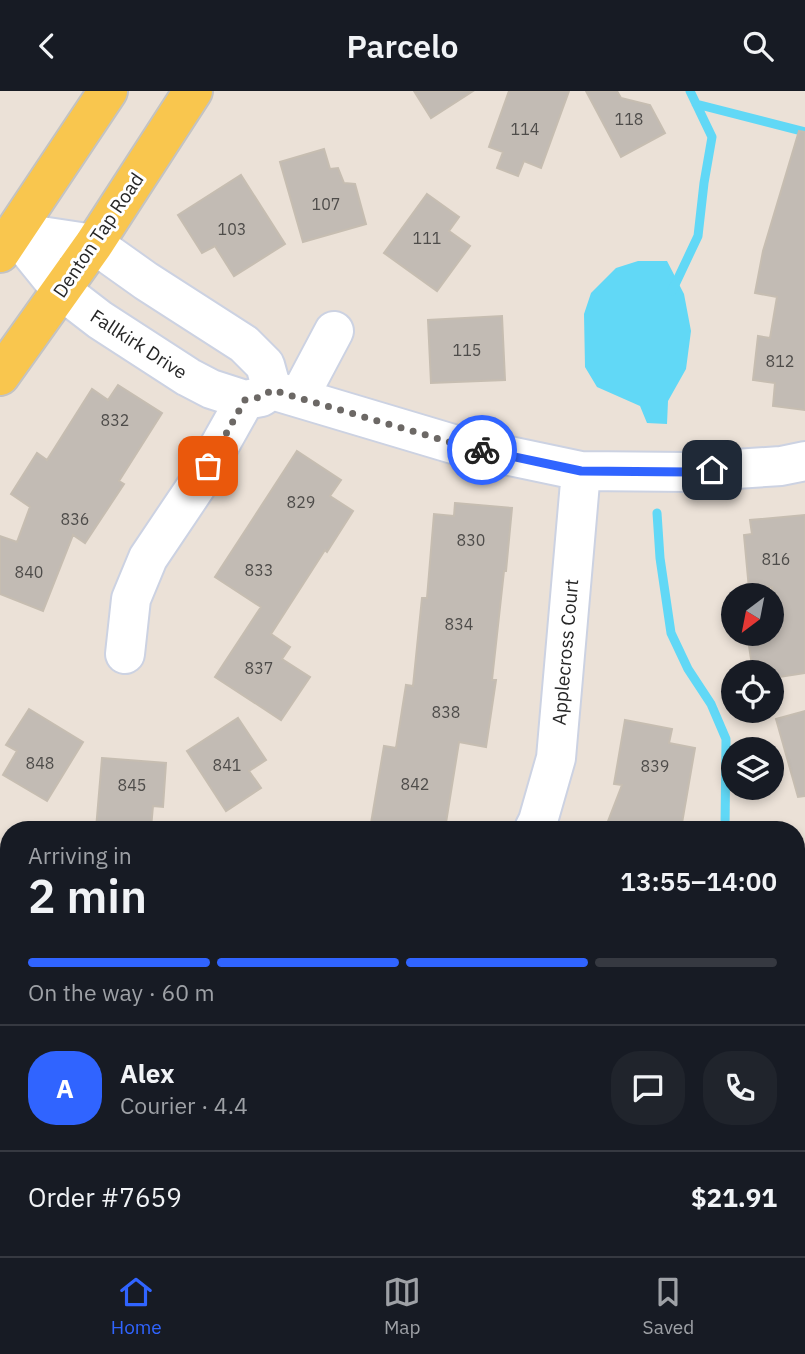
<!DOCTYPE html>
<html lang="en">
<head>
<meta charset="utf-8">
<style>
	body { margin:0; font-family:"IBM Plex Sans",sans-serif; background:#20242c; color:#f1f3f6; height:100vh; display:flex; flex-direction:column; font-size:26px; white-space:nowrap }
	* { box-sizing:border-box; margin:0 }
	p { font-size:23px; color:#9ea1a6 }
	.icon { flex:none; width:38px; height:38px; fill:none; stroke:currentColor; stroke-width:2; stroke-linecap:round; stroke-linejoin:round }
	.map { position:relative; flex:1; overflow:hidden }
	.side { position:absolute; left:0px; top:730px; width:805px; height:436px; display:flex; flex-direction:column; background:#171b24; border-radius:28px 28px 0 0; box-shadow:0 4px 10px #0003 }
	.side>* { flex:none }
	.needle { width:46px; rotate:212deg }
	.controls { position:absolute; left:721px; top:492px; display:grid; gap:14px }
	.controls a { display:grid; place-items:center; width:63px; height:63px; border-radius:50%; background:#171b24; box-shadow:0 4px 10px #0003; font-size:35px }
	.pin { position:absolute; display:grid; place-items:center; width:60px; height:60px; color:#fff; margin:-30px; border-radius:14px; box-shadow:0 4px 10px #0006 }
	.courier { position:absolute; display:grid; place-items:center; width:70px; height:70px; margin:-35px; border:5px solid #3064ff; border-radius:50%; background:#fff; color:#222; box-shadow:0 2px 9px #0007 }
	.summary em { font-style:normal; font-weight:600 }
	.summary div { display:flex; flex-direction:column-reverse }
	.summary { display:flex; align-items:center; justify-content:space-between; height:119px; padding:0 28px }
	h1 { font-size:46px; font-weight:600; line-height:52px }
	.bar { display:grid; grid-template-columns:repeat(4,1fr); gap:10px 7px; align-content:center; height:84px; padding:0 28px }
	.bar i { height:9px; border-radius:5px; background:#363941 }
	.bar .on { background:#3064ff }
	.bar p { grid-column:span 4 }
	.line { display:flex; align-items:center; gap:18px; padding:0 28px; border-top:2px solid #363941 }
	.line div { flex:1 }
	.round { display:grid; place-items:center; flex:none; width:74px; height:74px; border-radius:28px; background:#20242c }
	header { display:flex; justify-content:space-between; align-items:center; height:91px; padding:0 28px; background:#171b24; font-size:32px; font-weight:600 }
	.dock { display:flex; justify-content:space-around; align-items:center; height:98px; border-top:2px solid #363941; background:#171b24; font-size:19px; color:#9ea1a6 }
	.dock a { display:grid; justify-items:center; gap:4px }
	.dock .on { color:#3064ff }
	.map>svg:first-child { display:block }
	.water { fill:#61d8f6 }
	.lines { fill:none; stroke-linecap:round; stroke-linejoin:round }
	.stream { stroke:#61d8f6; stroke-width:9 }
	.building { fill:#c2bbb4; stroke:#c6bdb1; stroke-width:2 }
	.minor-casing { stroke:#ccd2e2; stroke-width:42 }
	.major-casing { stroke:#c3c3c3; stroke-width:42 }
	.minor { stroke:#fff; stroke-width:38 }
	.major { stroke:#f9c64e; stroke-width:38 }
	.done { stroke:#6c6865; stroke-width:7; stroke-dasharray:0 12.6 }
	.route { stroke:#3064ff; stroke-width:9 }
	.labels { text-anchor:middle; dominant-baseline:central; stroke-width:6; stroke-linejoin:round; paint-order:stroke }
	.number-label { font-size:16px; fill:#4e4c4a }
	.street-label { font-size:19px; fill:#272727; stroke:#fff }
</style>
</head>
<body>
<header><svg class="icon" aria-label="back" viewBox="0 0 24 24"><path d="M15 5l-7 7 7 7"/></svg>Parcelo<svg class="icon" aria-label="search" viewBox="0 0 24 24"><circle cx="10" cy="10" r="6"/><path d="M15 15l6 6"/></svg></header>
<div class="map">
<svg width="805" height="1165" viewBox="0 0 805 1165">
	<rect width="100%" height="100%" fill="#ebe1d7"/>
	<path class="water" d="M 638,170 L 667,170 L 684,203 L 691,240 L 686,278 L 668,310 L 667,333 L 647,332 L 640,315 L 597,296 L 585,276 L 584,223 L 591,202 L 616,177 Z"/>
	<g class="lines">
		<path class="stream" d="M 696,13 L 805,41
			M 672,200 L 698,145 L 704,92 L 712,46 L 690,0
			M 657,422 L 660,467 L 671,542 L 688,578 L 711,613 L 726,648 L 725,738
			M 796,946 L 805,964"/>
	</g>
	<path class="building" d="M 414,0 L 473,0 L 431,27 Z
		M 509,0 L 569,0 L 541,77 L 524,70 L 518,85 L 497,77 L 503,61 L 489,56 Z
		M 586,0 L 617,0 L 621,7 L 650,14 L 665,42 L 621,66 Z
		M 799,40 L 805,41 L 805,319 L 773,315 L 775,292 L 753,289 L 758,245 L 770,247 L 777,206 L 755,202 L 763,160 Z
		M 324,58 L 330,78 L 338,77 L 344,92 L 355,93 L 366,133 L 303,151 L 280,71 Z
		M 241,84 L 285,153 L 234,185 L 215,155 L 202,162 L 178,124 Z
		M 427,103 L 459,126 L 449,140 L 470,155 L 437,200 L 384,162 Z
		M 502,225 L 505,289 L 431,292 L 428,229 Z
		M 118,294 L 162,322 L 119,390 L 124,393 L 85,452 L 73,444 L 43,520 L 0,503 L 0,445 L 17,451 L 30,416 L 11,403 L 37,362 L 47,369 L 92,298 L 108,309 Z
		M 297,360 L 341,389 L 330,405 L 353,420 L 327,461 L 325,459 L 271,543 L 290,556 L 282,568 L 310,586 L 281,629 L 215,586 L 261,516 L 215,486 Z
		M 455,412 L 512,417 L 506,480 L 504,480 L 492,589 L 496,589 L 486,656 L 459,651 L 445,738 L 370,738 L 384,655 L 396,657 L 406,594 L 413,595 L 422,507 L 427,507 L 434,423 L 454,425 Z
		M 805,424 L 805,582 L 772,587 L 772,581 L 753,581 L 747,542 L 772,542 L 772,496 L 749,498 L 744,444 L 752,443 L 750,429 Z
		M 29,618 L 83,651 L 47,710 L 3,684 L 17,660 L 6,654 Z
		M 805,620 L 805,705 L 798,706 L 776,628 Z
		M 238,627 L 266,669 L 249,680 L 261,697 L 226,720 L 187,660 Z
		M 625,629 L 672,638 L 669,652 L 695,657 L 681,738 L 605,738 L 622,694 L 614,693 Z
		M 102,667 L 166,672 L 163,716 L 153,715 L 151,737 L 142,736 L 142,738 L 96,738 Z"/>
	<g class="lines">
		<g class="minor-casing">
			<path id="minor" d="M 14,141 L 61,199 L 100,229 L 188,286 L 211,298 L 245,309 L 261,306 L 272,299 L 453,353 L 581,380 L 689,381 L 781,375 L 805,370
				M 14,141 L 94,153 L 146,190 L 244,253 L 265,274 L 272,299
				M 299,306 L 334,240
				M 125,563 L 131,508 L 148,467 L 199,391 L 245,309
				M 534,738 L 538,730 L 556,667 L 581,380
				M 340,1157 L 353,1165
				M 49,1165 L 55,1157"/>
		</g>
		<g class="major-casing">
			<path id="major" d="M 0,162 L 108,0
				M 0,285 L 94,153 L 193,0"/>
		</g>
		<use href="#minor" class="minor"/>
		<use href="#major" class="major"/>
	</g>
	<g class="lines">
		<path class="done" d="M 208,375 L 245,309 L 261,306 L 272,299 L 453,352 L 482,359"/>
		<path class="route" d="M 482,359 L 581,380 L 689,381 L 712,379"/>
	</g>
	<g class="labels">
		<g class="number-label">
			<text x="629" y="28">118</text>
			<text x="525" y="38">114</text>
			<text x="326" y="113">107</text>
			<text x="232" y="138">103</text>
			<text x="427" y="147">111</text>
			<text x="467" y="259">115</text>
			<text x="780" y="270">812</text>
			<text x="115" y="329">832</text>
			<text x="301" y="411">829</text>
			<text x="75" y="428">836</text>
			<text x="471" y="449">830</text>
			<text x="776" y="468">816</text>
			<text x="259" y="479">833</text>
			<text x="29" y="481">840</text>
			<text x="459" y="533">834</text>
			<text x="259" y="577">837</text>
			<text x="446" y="621">838</text>
			<text x="40" y="672">848</text>
			<text x="227" y="674">841</text>
			<text x="655" y="675">839</text>
			<text x="415" y="693">842</text>
			<text x="132" y="694">845</text>
		</g>
		<g class="street-label">
			<text transform="translate(98 144) rotate(-56)">Denton Tap Road</text>
			<text transform="translate(139 253) rotate(33)">Fallkirk Drive</text>
			<text transform="translate(565 561) rotate(-85)">Applecross Court</text>
		</g>
	</g>
</svg>
<div class="controls">
<a><svg class="needle" viewBox="-14 -14 28 28"><path d="M0-13l5 13h-10z" fill="#e53935"/><path d="M0 13l5-13h-10z" fill="#9ea1a6"/></svg></a>
<a><svg class="icon" aria-label="locate" viewBox="0 0 24 24"><circle cx="12" cy="12" r="6"/><path d="M12 2v4M12 18v4M2 12h4M18 12h4"/></svg></a>
<a><svg class="icon" aria-label="layers" viewBox="0 0 24 24"><path d="M12 4l9 5-9 5-9-5zM3 14l9 5 9-5"/></svg></a>
</div>
<div class="pin" style="left:208px;top:375px;background:#ea580c"><svg class="icon" aria-label="bag" viewBox="0 0 24 24"><path d="M5 8h14l-1 12H6zM9 8a3 3 0 0 1 6 0"/></svg></div>
<div class="pin" style="left:712px;top:379px;background:#1f2937"><svg class="icon" aria-label="home" viewBox="0 0 24 24"><path d="M3 11l9-7 9 7M6 9v11h12V9"/></svg></div>
<div class="courier" style="left:482px;top:359px"><svg class="icon" aria-label="bike" viewBox="0 0 24 24"><circle cx="6" cy="16" r="4"/><circle cx="18" cy="16" r="4"/><path d="M6 16l4-8h5l3 8M10 8l3 8H6M13 5h3"/></svg></div>
<section class="side">
<div class="summary"><div><h1>2 min</h1><p>Arriving in</p></div><em>13:55–14:00</em></div>
<div class="bar"><i class="on"></i><i class="on"></i><i class="on"></i><i></i><p>On the way · 60 m</p></div>
<div class="line" style="height:126px"><b class="round" style="background:#3064ff;color:#fff">A</b><div><b>Alex</b><p>Courier · 4.4</p></div><a class="round"><svg class="icon" aria-label="chat" viewBox="0 0 24 24"><path d="M4 5h16v11H9l-5 4z"/></svg></a><a class="round"><svg class="icon" aria-label="phone" viewBox="0 0 24 24"><path d="M5 4h4l2 5-3 2q2 4 5 5l2-3 5 2v4C11 20 4 13 5 4z"/></svg></a></div>
<div class="line" style="height:91px"><div>Order #7659</div><b>$21.91</b></div>
</section>
</div>
<nav class="dock">
<a class="on"><svg class="icon" aria-label="home" viewBox="0 0 24 24"><path d="M3 11l9-7 9 7M6 9v11h12V9"/></svg>Home</a>
<a><svg class="icon" aria-label="map" viewBox="0 0 24 24"><path d="M3 6l6-2 6 2 6-2v14l-6 2-6-2-6 2zM9 4v14M15 6v14"/></svg>Map</a>
<a><svg class="icon" aria-label="saved" viewBox="0 0 24 24"><path d="M7 4h10v16l-5-4-5 4z"/></svg>Saved</a>
</nav>
</body>
</html>
